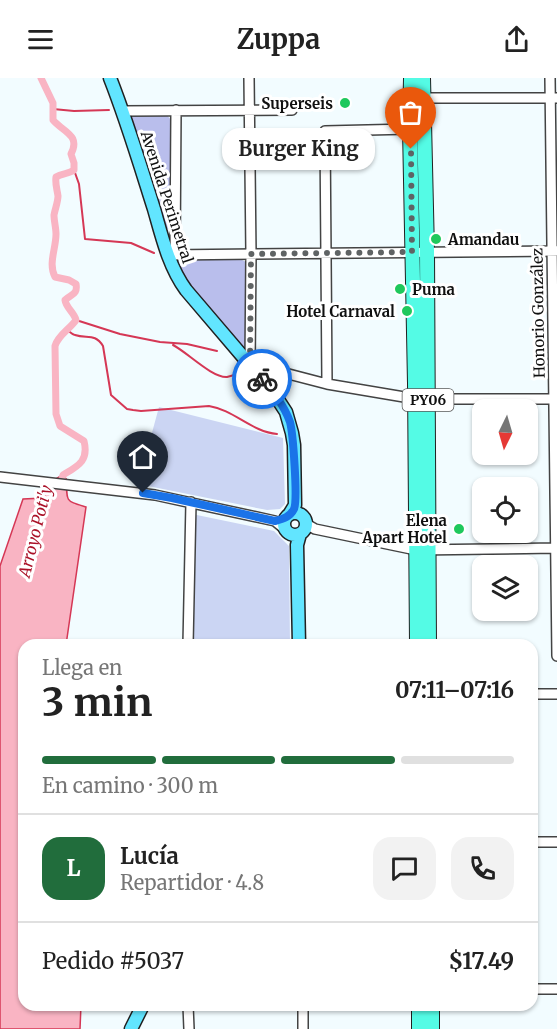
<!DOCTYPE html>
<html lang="es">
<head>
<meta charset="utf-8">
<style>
	body { margin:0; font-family:Merriweather,serif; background:#f2f2f2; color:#222; height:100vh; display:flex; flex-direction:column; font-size:22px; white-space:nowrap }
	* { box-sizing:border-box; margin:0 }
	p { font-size:20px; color:#767676 }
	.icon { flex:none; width:33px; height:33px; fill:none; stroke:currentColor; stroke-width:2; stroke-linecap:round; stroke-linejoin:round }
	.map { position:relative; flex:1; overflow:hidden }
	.sheet { position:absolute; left:18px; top:561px; width:520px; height:372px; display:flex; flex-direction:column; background:#fff; border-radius:18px; box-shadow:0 2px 4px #0004 }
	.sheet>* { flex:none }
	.needle { width:39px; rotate:185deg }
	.buttons { position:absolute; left:472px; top:321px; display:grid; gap:12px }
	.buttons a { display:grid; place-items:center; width:66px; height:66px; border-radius:12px; background:#fff; box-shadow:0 2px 4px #0004; font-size:30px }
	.pin { position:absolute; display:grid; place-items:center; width:51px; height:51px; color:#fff; margin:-62px -26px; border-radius:50% 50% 50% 0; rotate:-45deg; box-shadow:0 0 6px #0007 }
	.pin .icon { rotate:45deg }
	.courier { position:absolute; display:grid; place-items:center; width:60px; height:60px; margin:-30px; border:4px solid #1a73e8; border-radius:50%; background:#fff; color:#222; box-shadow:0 2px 8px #0007 }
	.bubble { position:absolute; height:42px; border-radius:18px; background:#fff; box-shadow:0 2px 4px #0004; font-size:20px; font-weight:700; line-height:42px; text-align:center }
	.summary em { font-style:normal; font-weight:700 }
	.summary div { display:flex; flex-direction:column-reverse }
	.summary { display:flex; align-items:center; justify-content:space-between; height:102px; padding:0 24px }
	h1 { font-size:39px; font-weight:700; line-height:45px }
	.bar { display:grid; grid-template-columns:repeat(4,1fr); gap:9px 6px; align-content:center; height:72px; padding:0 24px }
	.bar i { height:8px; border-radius:4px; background:#e0e0e0 }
	.bar .on { background:#216d3c }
	.bar p { grid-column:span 4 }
	.line { display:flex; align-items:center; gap:15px; padding:0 24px; border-top:2px solid #e0e0e0 }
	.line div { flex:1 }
	.round { display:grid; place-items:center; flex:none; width:63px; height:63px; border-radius:18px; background:#f2f2f2 }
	header { display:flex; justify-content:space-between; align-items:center; height:78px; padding:0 24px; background:#fff; font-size:27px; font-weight:700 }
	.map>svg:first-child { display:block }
	.green { fill:#b9beec }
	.pitch { fill:#cbd5f3 }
	.water { fill:#f9b4c3; stroke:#d53755; stroke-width:1.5 }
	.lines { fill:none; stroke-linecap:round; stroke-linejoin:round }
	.stream { stroke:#d53755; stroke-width:2 }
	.canal { stroke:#f9b4c3; stroke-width:7 }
	.minor-casing { stroke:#434343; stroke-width:12 }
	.major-casing { stroke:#212121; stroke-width:15 }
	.highway-casing { stroke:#212121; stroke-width:16 }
	.minor { stroke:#fff; stroke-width:9 }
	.major { stroke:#62e5ff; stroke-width:12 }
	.highway { stroke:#54fbe5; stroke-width:14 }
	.done { stroke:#5f6364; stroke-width:6; stroke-dasharray:0 10.8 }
	.route { stroke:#1a73e8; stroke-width:8 }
	.poi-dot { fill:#1fc85c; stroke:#fff; stroke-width:2 }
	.labels { text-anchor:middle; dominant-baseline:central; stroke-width:6; stroke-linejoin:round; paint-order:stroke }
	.shield { fill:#fff; stroke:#585858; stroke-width:1.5 }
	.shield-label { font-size:14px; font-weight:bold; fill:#101010 }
	.poi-label { font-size:15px; font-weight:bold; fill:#101010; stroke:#fff; text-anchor:end }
	.street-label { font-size:15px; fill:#101010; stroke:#fff }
	.water-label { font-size:16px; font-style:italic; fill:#aa1128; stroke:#fff }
</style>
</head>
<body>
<header><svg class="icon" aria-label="menu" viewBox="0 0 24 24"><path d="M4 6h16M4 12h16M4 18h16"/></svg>Zuppa<svg class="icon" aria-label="share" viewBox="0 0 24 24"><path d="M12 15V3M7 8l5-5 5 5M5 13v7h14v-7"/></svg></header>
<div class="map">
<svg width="557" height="951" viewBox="0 0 557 951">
	<rect width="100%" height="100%" fill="#f2fcff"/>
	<path class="green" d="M 131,36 L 166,36 L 171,42 L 171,149 L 168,151 L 165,149 L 130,39 Z
		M 180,181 L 242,182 L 246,184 L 246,272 L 244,272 L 191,213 L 176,184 Z"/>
	<path class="pitch" d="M 159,329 L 283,360 L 285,426 L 280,431 L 267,432 L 138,406 Z
		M 192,436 L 274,453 L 289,468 L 290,567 L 188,567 Z
		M 532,785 L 537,785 L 538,814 L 533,814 Z"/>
	<path class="water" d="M 63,397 L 67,402 C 66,424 66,423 86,429 L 66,567 L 24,567 L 24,927 L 81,927 L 80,951 L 0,951 L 0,488 L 23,421 L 44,420 C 47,408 52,402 63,397 Z"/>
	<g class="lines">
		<path class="stream" d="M 53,31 L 74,33 L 109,32
			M 74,92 L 79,106 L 85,161 L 131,165 L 154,175
			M 76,242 L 120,256 L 160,264 L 187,266 L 217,273
			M 67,252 C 69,253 73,257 75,257 C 87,261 95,255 103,268 L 111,317 L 127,331 L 133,332 L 141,333 L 209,328 C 234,332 252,354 277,356
			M 173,267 C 187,274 212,300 227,299 C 232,298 237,296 241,295"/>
		<path class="canal" d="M 41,0 L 53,25 L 53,42 C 63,54 81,57 71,76 L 74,85 L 74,92 C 69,96 62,95 56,99 C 55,106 57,111 58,118 C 58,124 55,131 54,137 C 54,143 56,150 56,156 C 56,171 48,185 55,199 L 69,202 L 76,206 C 78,217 71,216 65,222 C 66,230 74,234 76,242 C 70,251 58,257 55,268 L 56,336 L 60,348 L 84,363 C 89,383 78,388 63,397 L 61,405"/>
		<g class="minor-casing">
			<path id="minor" d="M 249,0 L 251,176 L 250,286 L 327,306 L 416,321 L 557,321
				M 550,0 L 557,578
				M 420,20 L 557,20
				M 123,33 L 292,32
				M 168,177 L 557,173
				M 175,177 L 176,32
				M 327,306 L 325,53 L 410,51
				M 0,399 L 155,417 L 275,443 L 286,452
				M 304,441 L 308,447 L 315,451 L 416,472 L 557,470
				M 188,567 L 191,424
				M 532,616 L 557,616
				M 532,764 L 557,764
				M 532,911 L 557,911
				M 188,927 L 189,951
				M 303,927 L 303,951"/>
		</g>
		<g class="major-casing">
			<path id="major" d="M 110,0 C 127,43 140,87 154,131 C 162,159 169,189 186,212 L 273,314 L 286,334 L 292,355 L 294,367 L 295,427 L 289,437
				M284 446a11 11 0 1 1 22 0a11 11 0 1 1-22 0Z
				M 299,567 L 297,467 L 300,456
				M 131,951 L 143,927"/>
		</g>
		<g class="highway-casing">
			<path id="highway" d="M 411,0 L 410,51 L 415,305 L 417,567
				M 423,0 L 427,173 L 429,567
				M 419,927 L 419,951
				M 432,951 L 432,927"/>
		</g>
		<use href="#minor" class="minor"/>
		<use href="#major" class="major"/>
		<use href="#highway" class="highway"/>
	</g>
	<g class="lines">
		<path class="done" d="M 262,301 L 250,286 L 251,176 L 412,174 L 411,71"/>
		<path class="route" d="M 143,415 L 172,420 L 275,443 C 283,441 290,439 294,431 C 298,422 293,355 290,344 C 284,327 273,314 262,301"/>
	</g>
	<g class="poi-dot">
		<circle cx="345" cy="25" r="6"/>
		<circle cx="436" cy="161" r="6"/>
		<circle cx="400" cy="211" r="6"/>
		<circle cx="407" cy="233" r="6"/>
		<circle cx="459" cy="451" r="6"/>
	</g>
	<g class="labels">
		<rect class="shield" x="402.5" y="311" width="51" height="22" rx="4.5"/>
		<g class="shield-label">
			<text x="428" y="322">PY06</text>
		</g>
		<g class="poi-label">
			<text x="333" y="25">Superseis</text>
			<text x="448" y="161" text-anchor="start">Amandau</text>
			<text x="412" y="211" text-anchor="start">Puma</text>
			<text x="395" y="233">Hotel Carnaval</text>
			<text x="447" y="442">Elena<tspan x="447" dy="17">Apart Hotel</tspan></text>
		</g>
		<g class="street-label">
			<text transform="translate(167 119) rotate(72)">Avenida Perimetral</text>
			<text transform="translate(538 235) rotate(-91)">Honorio González</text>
		</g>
		<g class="water-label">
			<text transform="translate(35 453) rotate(-76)">Arroyo Poti'y</text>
		</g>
	</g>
</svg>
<div class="buttons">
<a><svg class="needle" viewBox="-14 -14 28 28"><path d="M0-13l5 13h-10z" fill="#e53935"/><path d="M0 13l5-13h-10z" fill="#767676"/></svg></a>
<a><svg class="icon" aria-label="locate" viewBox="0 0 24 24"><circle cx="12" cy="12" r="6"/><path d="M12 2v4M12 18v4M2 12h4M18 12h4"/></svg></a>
<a><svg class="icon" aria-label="layers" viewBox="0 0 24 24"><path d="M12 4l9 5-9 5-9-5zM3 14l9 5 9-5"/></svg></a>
</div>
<div class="pin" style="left:411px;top:71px;background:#ea580c"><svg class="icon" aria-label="bag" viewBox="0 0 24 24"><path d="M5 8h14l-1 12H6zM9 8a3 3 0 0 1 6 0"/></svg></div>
<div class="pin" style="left:143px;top:415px;background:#1f2937"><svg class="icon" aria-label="home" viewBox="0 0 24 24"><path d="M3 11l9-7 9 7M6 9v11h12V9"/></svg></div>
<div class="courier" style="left:262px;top:301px"><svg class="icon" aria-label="bike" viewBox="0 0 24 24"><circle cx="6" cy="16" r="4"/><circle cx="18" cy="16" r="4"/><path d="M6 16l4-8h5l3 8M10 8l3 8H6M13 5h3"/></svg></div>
<div class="bubble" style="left:222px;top:50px;width:153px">Burger King</div>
<section class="sheet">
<div class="summary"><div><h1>3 min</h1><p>Llega en</p></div><em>07:11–07:16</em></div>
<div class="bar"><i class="on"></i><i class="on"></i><i class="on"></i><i></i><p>En camino · 300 m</p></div>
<div class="line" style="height:108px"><b class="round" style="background:#216d3c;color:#fff">L</b><div><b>Lucía</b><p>Repartidor · 4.8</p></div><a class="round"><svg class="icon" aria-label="chat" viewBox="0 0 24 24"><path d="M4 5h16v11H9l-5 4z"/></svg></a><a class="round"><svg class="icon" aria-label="phone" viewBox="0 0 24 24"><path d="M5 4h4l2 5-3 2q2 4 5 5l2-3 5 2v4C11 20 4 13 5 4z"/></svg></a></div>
<div class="line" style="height:78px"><div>Pedido #5037</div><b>$17.49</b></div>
</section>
</div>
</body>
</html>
